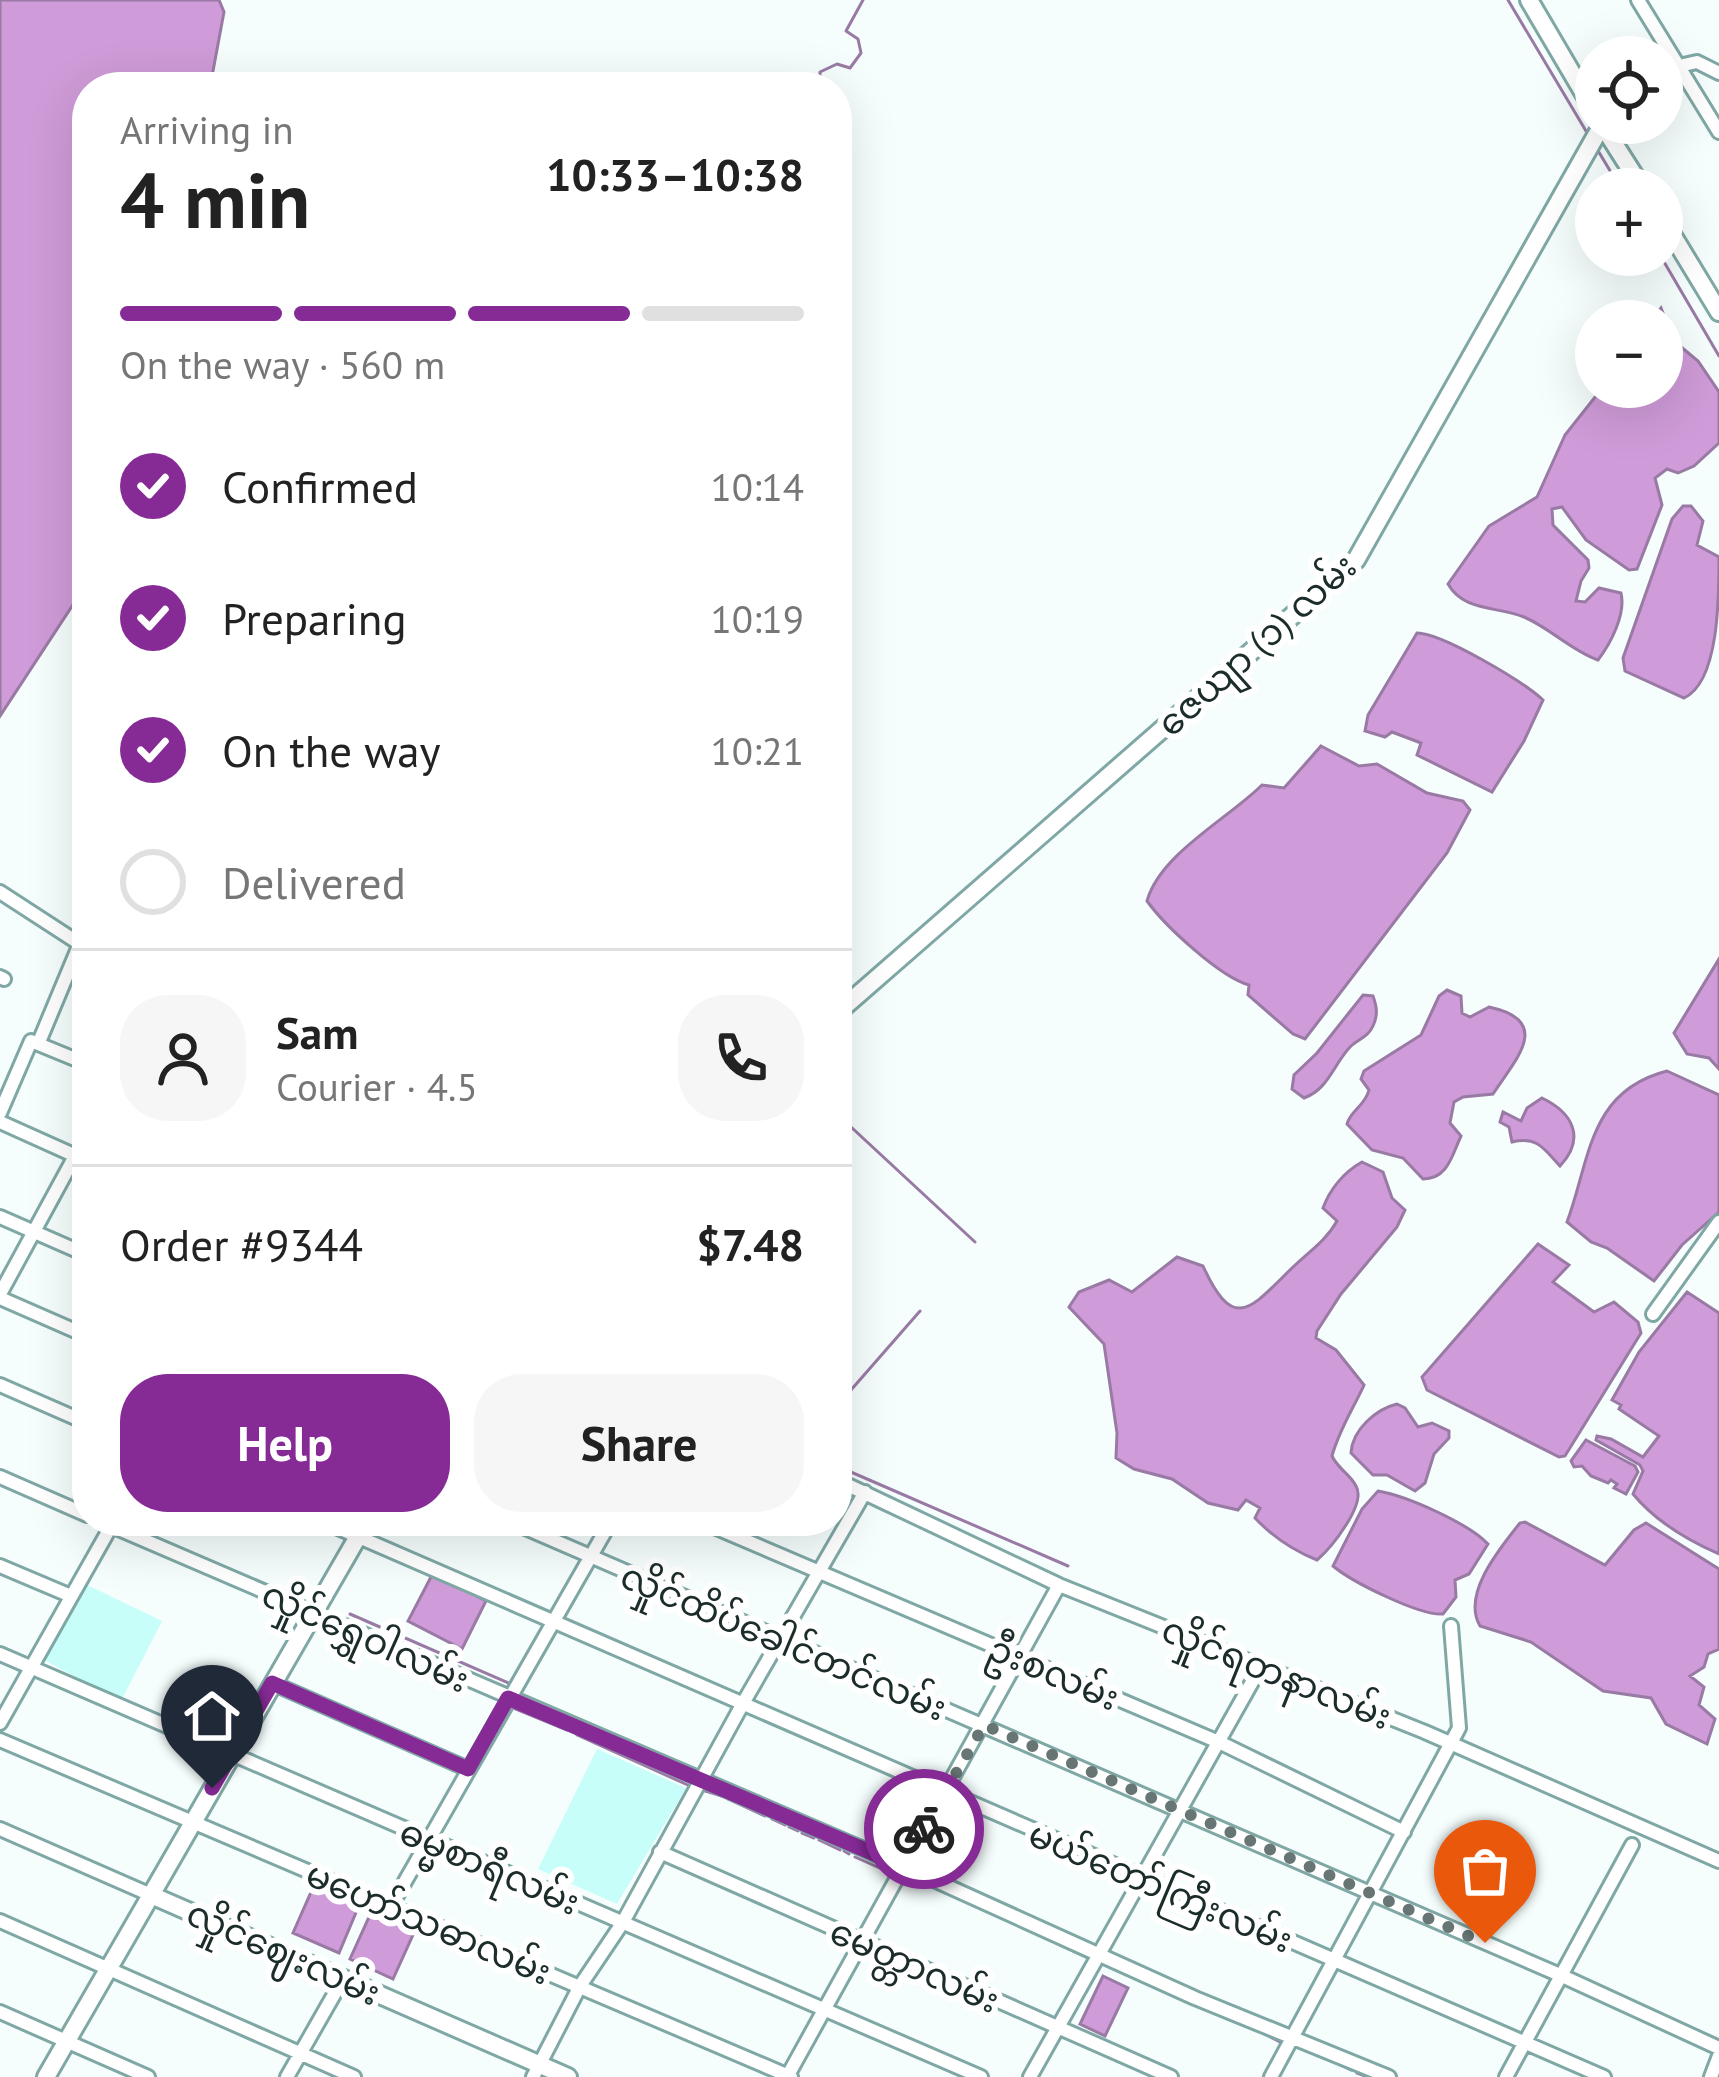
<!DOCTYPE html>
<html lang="en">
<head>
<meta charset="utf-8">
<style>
	body { margin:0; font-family:"PT Sans","Noto Sans Myanmar",sans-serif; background:#f6f6f6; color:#222; height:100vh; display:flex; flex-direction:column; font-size:45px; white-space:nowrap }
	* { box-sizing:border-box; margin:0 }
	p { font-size:39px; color:#767676 }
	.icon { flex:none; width:66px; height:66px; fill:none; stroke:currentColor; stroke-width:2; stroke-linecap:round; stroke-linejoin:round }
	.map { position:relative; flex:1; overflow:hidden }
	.details { position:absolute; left:72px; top:72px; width:780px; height:1464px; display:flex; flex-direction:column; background:#fff; border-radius:48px; box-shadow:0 12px 48px #0002 }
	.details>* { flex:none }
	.controls { position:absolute; left:1575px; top:36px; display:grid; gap:24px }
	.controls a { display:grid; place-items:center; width:108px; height:108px; border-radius:50%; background:#fff; box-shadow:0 12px 48px #0002; font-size:60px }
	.pin { position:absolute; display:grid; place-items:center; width:102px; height:102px; color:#fff; margin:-123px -51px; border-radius:50% 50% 50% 0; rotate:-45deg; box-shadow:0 0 12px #0007 }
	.pin .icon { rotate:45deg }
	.courier { position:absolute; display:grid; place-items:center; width:120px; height:120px; margin:-60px; border:9px solid #862a96; border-radius:50%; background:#fff; color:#222; box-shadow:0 3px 15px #0007 }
	.summary em { font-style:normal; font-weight:700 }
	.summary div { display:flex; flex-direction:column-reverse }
	.summary { display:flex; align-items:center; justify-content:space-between; height:204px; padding:0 48px }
	h1 { font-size:78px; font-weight:700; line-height:90px }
	.bar { display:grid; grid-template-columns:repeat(4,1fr); gap:18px 12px; align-content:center; height:144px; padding:0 48px }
	.bar i { height:15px; border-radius:9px; background:#e0e0e0 }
	.bar .current { background:#862a96 }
	.bar p { grid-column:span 4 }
	.line { display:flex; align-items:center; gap:30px; padding:0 48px; border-top:3px solid #e0e0e0 }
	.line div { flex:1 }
	.round { display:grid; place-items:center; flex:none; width:126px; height:126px; border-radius:48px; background:#f6f6f6 }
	ol { padding:0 48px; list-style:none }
	li { display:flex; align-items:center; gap:36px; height:132px }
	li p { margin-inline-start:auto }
	li .icon { padding:12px; border-radius:50%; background:#862a96; color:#fff; stroke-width:4 }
	li:last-child { color:#767676 }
	li i { width:66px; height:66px; border:6px solid #e0e0e0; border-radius:50% }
	.action { display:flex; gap:24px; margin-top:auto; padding:24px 48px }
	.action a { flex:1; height:138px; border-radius:48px; background:#862a96; color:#fff; font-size:48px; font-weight:700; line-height:138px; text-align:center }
	.action a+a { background:#f6f6f6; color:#222 }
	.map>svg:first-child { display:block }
	.built { fill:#c8fefa }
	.water { fill:#cf9bd8; stroke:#997aa4; stroke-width:3 }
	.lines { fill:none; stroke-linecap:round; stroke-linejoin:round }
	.stream { stroke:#997aa4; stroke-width:3 }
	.street-casing { stroke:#7fa8a5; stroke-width:18 }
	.secondary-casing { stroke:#7fa8a5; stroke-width:22 }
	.street { stroke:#fff; stroke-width:12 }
	.secondary { stroke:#fff; stroke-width:16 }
	.done { stroke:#677574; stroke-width:12; stroke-dasharray:0 21.6 }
	.route { stroke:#862a96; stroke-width:15 }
	.labels { text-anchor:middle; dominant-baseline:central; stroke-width:12; stroke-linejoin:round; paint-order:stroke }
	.street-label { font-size:36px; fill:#1b2c2b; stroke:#fff }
</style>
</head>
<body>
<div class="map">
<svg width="1719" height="2077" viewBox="0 0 1719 2077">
	<rect width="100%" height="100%" fill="#f5fdfd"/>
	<path class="built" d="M 85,1584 L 162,1621 L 121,1701 L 44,1660 Z
		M 597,1749 L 686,1788 L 617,1904 L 538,1869 Z"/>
	<path class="water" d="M 0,0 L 219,0 L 224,12 L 210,87 L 87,87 L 87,563 L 76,600 L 0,716 Z
		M 1661,308 L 1674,341 L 1698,361 L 1719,392 L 1719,443 L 1694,466 L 1678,473 L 1667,469 L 1655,478 L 1662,505 L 1637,569 L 1629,570 L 1586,540 L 1562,507 L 1552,509 L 1553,525 L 1588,560 L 1589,568 L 1581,581 L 1576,601 L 1585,602 L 1599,588 L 1621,593 C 1626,614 1611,643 1598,660 C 1572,651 1550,628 1524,617 C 1497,606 1464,612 1448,584 L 1489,526 L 1537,497 L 1565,435 L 1603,387 L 1662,387 L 1662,321 L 1651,321 Z
		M 1683,506 L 1691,506 L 1703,521 L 1697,545 L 1719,557 C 1719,598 1719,682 1684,698 L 1625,671 L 1623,658 L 1672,519 Z
		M 1417,633 C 1442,633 1524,682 1543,700 L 1524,741 L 1492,792 L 1417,755 L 1421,743 L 1392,732 L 1385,737 L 1365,731 L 1368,715 Z
		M 1321,746 L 1359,766 L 1377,764 L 1427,793 L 1463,801 L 1470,810 L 1447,853 L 1305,1039 L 1293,1034 L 1248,995 L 1249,985 C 1220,977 1165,926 1147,901 C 1160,854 1229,818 1262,785 L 1284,788 Z
		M 1719,959 L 1719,1069 L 1709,1058 L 1687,1054 L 1674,1033 Z
		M 1447,990 L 1461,996 L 1462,1013 L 1470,1017 L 1489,1007 C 1555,1021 1514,1061 1493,1094 L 1463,1097 L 1454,1102 L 1450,1123 L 1461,1136 C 1452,1155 1448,1179 1423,1179 L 1403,1158 L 1372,1150 L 1347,1124 C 1350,1111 1365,1106 1369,1090 L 1361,1079 L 1364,1071 L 1421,1035 L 1439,996 Z
		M 1363,995 L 1373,996 C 1377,1007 1378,1015 1373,1026 C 1368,1037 1360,1038 1351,1046 C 1334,1063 1329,1089 1304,1098 L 1292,1089 L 1294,1075 L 1317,1053 Z
		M 1667,1071 L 1719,1095 L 1719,1212 L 1682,1245 L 1654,1281 L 1607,1248 L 1591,1242 L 1567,1222 C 1590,1161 1588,1091 1667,1071 Z
		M 1542,1098 C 1573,1113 1586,1138 1560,1166 C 1544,1149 1538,1136 1512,1142 L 1509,1127 L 1500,1122 L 1503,1112 L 1521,1121 L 1527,1108 Z
		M 1362,1162 L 1383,1172 L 1392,1198 L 1405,1210 L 1397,1227 L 1341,1294 L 1317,1331 L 1316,1338 L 1336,1350 L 1364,1385 C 1353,1409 1339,1430 1332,1456 C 1338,1469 1350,1474 1356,1486 C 1367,1504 1331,1548 1317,1560 C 1292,1550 1273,1537 1255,1518 L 1260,1508 L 1246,1500 L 1238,1510 L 1208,1503 L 1172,1479 L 1134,1469 L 1116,1458 L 1117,1433 L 1104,1344 L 1069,1307 L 1079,1292 L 1109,1280 L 1132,1292 L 1177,1257 L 1203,1266 C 1234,1334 1251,1308 1291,1269 C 1307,1253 1326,1241 1337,1221 L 1323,1208 C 1330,1189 1344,1172 1362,1162 Z
		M 1538,1244 L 1569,1265 L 1553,1282 L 1594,1312 L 1614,1302 L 1638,1322 L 1641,1333 L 1565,1456 L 1559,1457 L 1427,1390 L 1422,1377 Z
		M 1687,1292 L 1719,1313 L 1719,1554 C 1687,1540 1656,1522 1633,1494 L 1643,1471 L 1640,1465 L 1596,1440 L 1597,1436 L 1611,1439 L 1643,1457 L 1659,1436 L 1619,1409 L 1621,1405 L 1612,1400 L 1639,1352 Z
		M 1397,1404 L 1405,1408 L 1418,1427 L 1432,1423 L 1449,1431 L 1449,1438 L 1434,1454 L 1425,1483 L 1415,1491 L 1387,1475 L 1373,1475 L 1351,1453 C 1352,1430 1376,1409 1397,1404 Z
		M 1586,1440 L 1635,1466 L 1638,1472 L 1626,1494 L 1614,1488 L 1617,1484 L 1611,1480 L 1608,1483 L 1591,1476 L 1582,1466 L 1574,1467 L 1571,1461 Z
		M 1378,1491 C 1407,1496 1468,1523 1488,1544 L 1469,1574 L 1455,1580 L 1456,1597 L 1443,1614 C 1420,1616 1352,1582 1333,1566 L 1362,1509 Z
		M 1525,1522 L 1605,1565 L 1634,1530 L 1646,1523 L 1719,1569 L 1719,1649 L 1708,1654 L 1704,1667 L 1690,1676 L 1704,1687 L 1699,1705 L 1715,1719 L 1707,1744 L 1666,1724 L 1651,1698 L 1603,1691 L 1531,1642 L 1480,1626 C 1461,1594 1501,1547 1520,1523 Z
		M 433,1573 L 486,1601 L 462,1649 L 408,1621 Z
		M 315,1883 L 360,1903 L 339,1953 L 293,1933 Z
		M 374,1906 L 417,1926 L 393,1979 L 350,1959 Z
		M 1103,1976 L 1128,1988 L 1105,2036 L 1080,2024 Z"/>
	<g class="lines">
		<path class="stream" d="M 1508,0 L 1589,136
			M 820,87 L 820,72 L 837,64 L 850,68 L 861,53 L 858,39 L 846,31 L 863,0
			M 1597,149 L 1621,189
			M 1660,255 L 1719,356
			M 837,1114 L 975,1242
			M 837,1406 L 920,1311
			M 837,1466 L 1068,1566
			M 350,1614 L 511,1684
			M 474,1689 L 493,1698
			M 508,1706 L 567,1730
			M 577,1735 L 690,1786
			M 702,1790 L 722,1796
			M 728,1799 L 765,1816
			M 772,1819 L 785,1825
			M 789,1827 L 798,1831
			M 802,1833 L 814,1838
			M 446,1839 L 620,1915
			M 819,1840 L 840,1850
			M 844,1851 L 849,1854
			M 855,1857 L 891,1873
			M 971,1904 L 987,1911
			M 993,1914 L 1006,1920
			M 1012,1922 L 1028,1929
			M 1034,1933 L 1052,1941
			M 1060,1945 L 1088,1958
			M 1110,1966 L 1145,1982
			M 1150,1985 L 1171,1995
			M 1178,1998 L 1193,2004
			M 1201,2007 L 1226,2017
			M 1240,2023 L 1252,2028
			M 1261,2032 L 1282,2043
			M 1327,2058 L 1351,2070
			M 1357,2073 L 1368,2077"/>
		<g class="street-casing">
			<path id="street" d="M 1638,0 L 1719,132
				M 1679,66 L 1697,62 L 1719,73
				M 0,892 L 80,944
				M 0,977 L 4,979
				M 39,1042 L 87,927
				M 0,1113 L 31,1041 L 87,1064
				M 0,1122 L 87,1161
				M 0,1217 L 87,1255
				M 0,1294 L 75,1156
				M 0,1298 L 87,1336
				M 1653,1314 L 1719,1222
				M 0,1385 L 87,1423
				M 0,1477 L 87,1515
				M 837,1480 L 1059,1585 L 1425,1732 L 1719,1861
				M 100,1521 L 903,1866 L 1195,1998 L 1389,2077
				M 322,1521 L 1604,2077
				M 509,1521 L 1560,1975 L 1719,2048
				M 700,1521 L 1221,1743 L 1404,1832
				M 0,1566 L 71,1596
				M 0,1654 L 981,2077
				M 272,1683 L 468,1769
				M 0,1723 L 114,1521
				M 0,1740 L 791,2077
				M 0,1829 L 151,1895
				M 660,1852 L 1171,2077
				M 391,1906 L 611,1521
				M 0,1921 L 354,2077
				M 0,2012 L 148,2077
				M 287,2077 L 344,1977
				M 533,2077 L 580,1986 L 623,1922 L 742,1705 L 865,1492
				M 787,2077 L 1059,1585
				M 1030,2077 L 1261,1666
				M 1271,2077 L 1459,1728 L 1451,1626
				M 1506,2077 L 1632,1845
				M 1711,2077 L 1719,2056"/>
		</g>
		<g class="secondary-casing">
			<path id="secondary" d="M 1529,0 L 1596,114
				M 1601,123 L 1643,189
				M 1662,218 L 1719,312
				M 837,1013 L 1356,560 L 1602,125
				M 151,1895 L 568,2077
				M 46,2077 L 367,1521"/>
		</g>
		<use href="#street" class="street"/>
		<use href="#secondary" class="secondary"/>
	</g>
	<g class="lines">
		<path class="done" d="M 924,1829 L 984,1725 L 1485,1943"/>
		<path class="route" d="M 212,1788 L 272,1683 L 468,1769 L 508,1698 L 903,1866 L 924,1829"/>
	</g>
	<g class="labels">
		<g class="street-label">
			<text transform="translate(1256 644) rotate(-42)">ဇေယျာ (၁) လမ်း</text>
			<text transform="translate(366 1636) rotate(24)">လှိုင်ရွှေဝါလမ်း</text>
			<text transform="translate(784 1641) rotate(23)">လှိုင်ထိပ်ခေါင်တင်လမ်း</text>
			<text transform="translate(1054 1672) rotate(23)">ဦးစလမ်း</text>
			<text transform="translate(1277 1672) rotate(22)">လှိုင်ရတနာလမ်း</text>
			<text transform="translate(490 1866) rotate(23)">ဓမ္မစာရီလမ်း</text>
			<text transform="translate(1161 1886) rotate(23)">မယ်တော်ကြီးလမ်း</text>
			<text transform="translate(429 1922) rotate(23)">မဟော်သဓာလမ်း</text>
			<text transform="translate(284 1952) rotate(24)">လှိုင်ဈေးလမ်း</text>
			<text transform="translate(915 1965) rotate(24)">မေတ္တာလမ်း</text>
		</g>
	</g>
</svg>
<div class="controls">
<a><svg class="icon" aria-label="locate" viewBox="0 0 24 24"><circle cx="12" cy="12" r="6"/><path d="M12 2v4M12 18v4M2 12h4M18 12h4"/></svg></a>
<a>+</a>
<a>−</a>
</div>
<div class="pin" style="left:1485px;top:1943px;background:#ea580c"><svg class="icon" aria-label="bag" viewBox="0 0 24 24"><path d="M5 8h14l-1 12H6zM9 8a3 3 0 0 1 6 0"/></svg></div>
<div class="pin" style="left:212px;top:1788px;background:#1f2937"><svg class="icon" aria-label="home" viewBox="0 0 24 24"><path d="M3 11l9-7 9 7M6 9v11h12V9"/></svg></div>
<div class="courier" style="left:924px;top:1829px"><svg class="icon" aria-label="bike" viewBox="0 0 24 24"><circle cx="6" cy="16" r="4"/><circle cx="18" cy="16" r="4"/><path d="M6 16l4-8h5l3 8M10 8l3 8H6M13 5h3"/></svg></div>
<section class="details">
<div class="summary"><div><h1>4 min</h1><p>Arriving in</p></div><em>10:33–10:38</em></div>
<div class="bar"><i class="current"></i><i class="current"></i><i class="current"></i><i></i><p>On the way · 560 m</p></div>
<ol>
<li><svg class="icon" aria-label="check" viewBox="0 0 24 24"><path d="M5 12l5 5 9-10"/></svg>Confirmed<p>10:14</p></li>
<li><svg class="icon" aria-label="check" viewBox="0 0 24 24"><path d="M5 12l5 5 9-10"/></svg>Preparing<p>10:19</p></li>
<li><svg class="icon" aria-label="check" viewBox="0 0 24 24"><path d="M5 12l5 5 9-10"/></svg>On the way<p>10:21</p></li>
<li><i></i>Delivered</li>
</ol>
<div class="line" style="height:216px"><a class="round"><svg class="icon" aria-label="person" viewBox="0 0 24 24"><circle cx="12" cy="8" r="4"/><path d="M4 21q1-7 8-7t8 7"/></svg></a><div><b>Sam</b><p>Courier · 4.5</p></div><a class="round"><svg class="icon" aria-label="phone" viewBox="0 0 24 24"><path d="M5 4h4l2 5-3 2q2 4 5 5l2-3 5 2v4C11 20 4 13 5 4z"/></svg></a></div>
<div class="line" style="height:156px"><div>Order #9344</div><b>$7.48</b></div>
<div class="action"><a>Help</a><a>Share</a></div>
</section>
</div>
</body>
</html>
